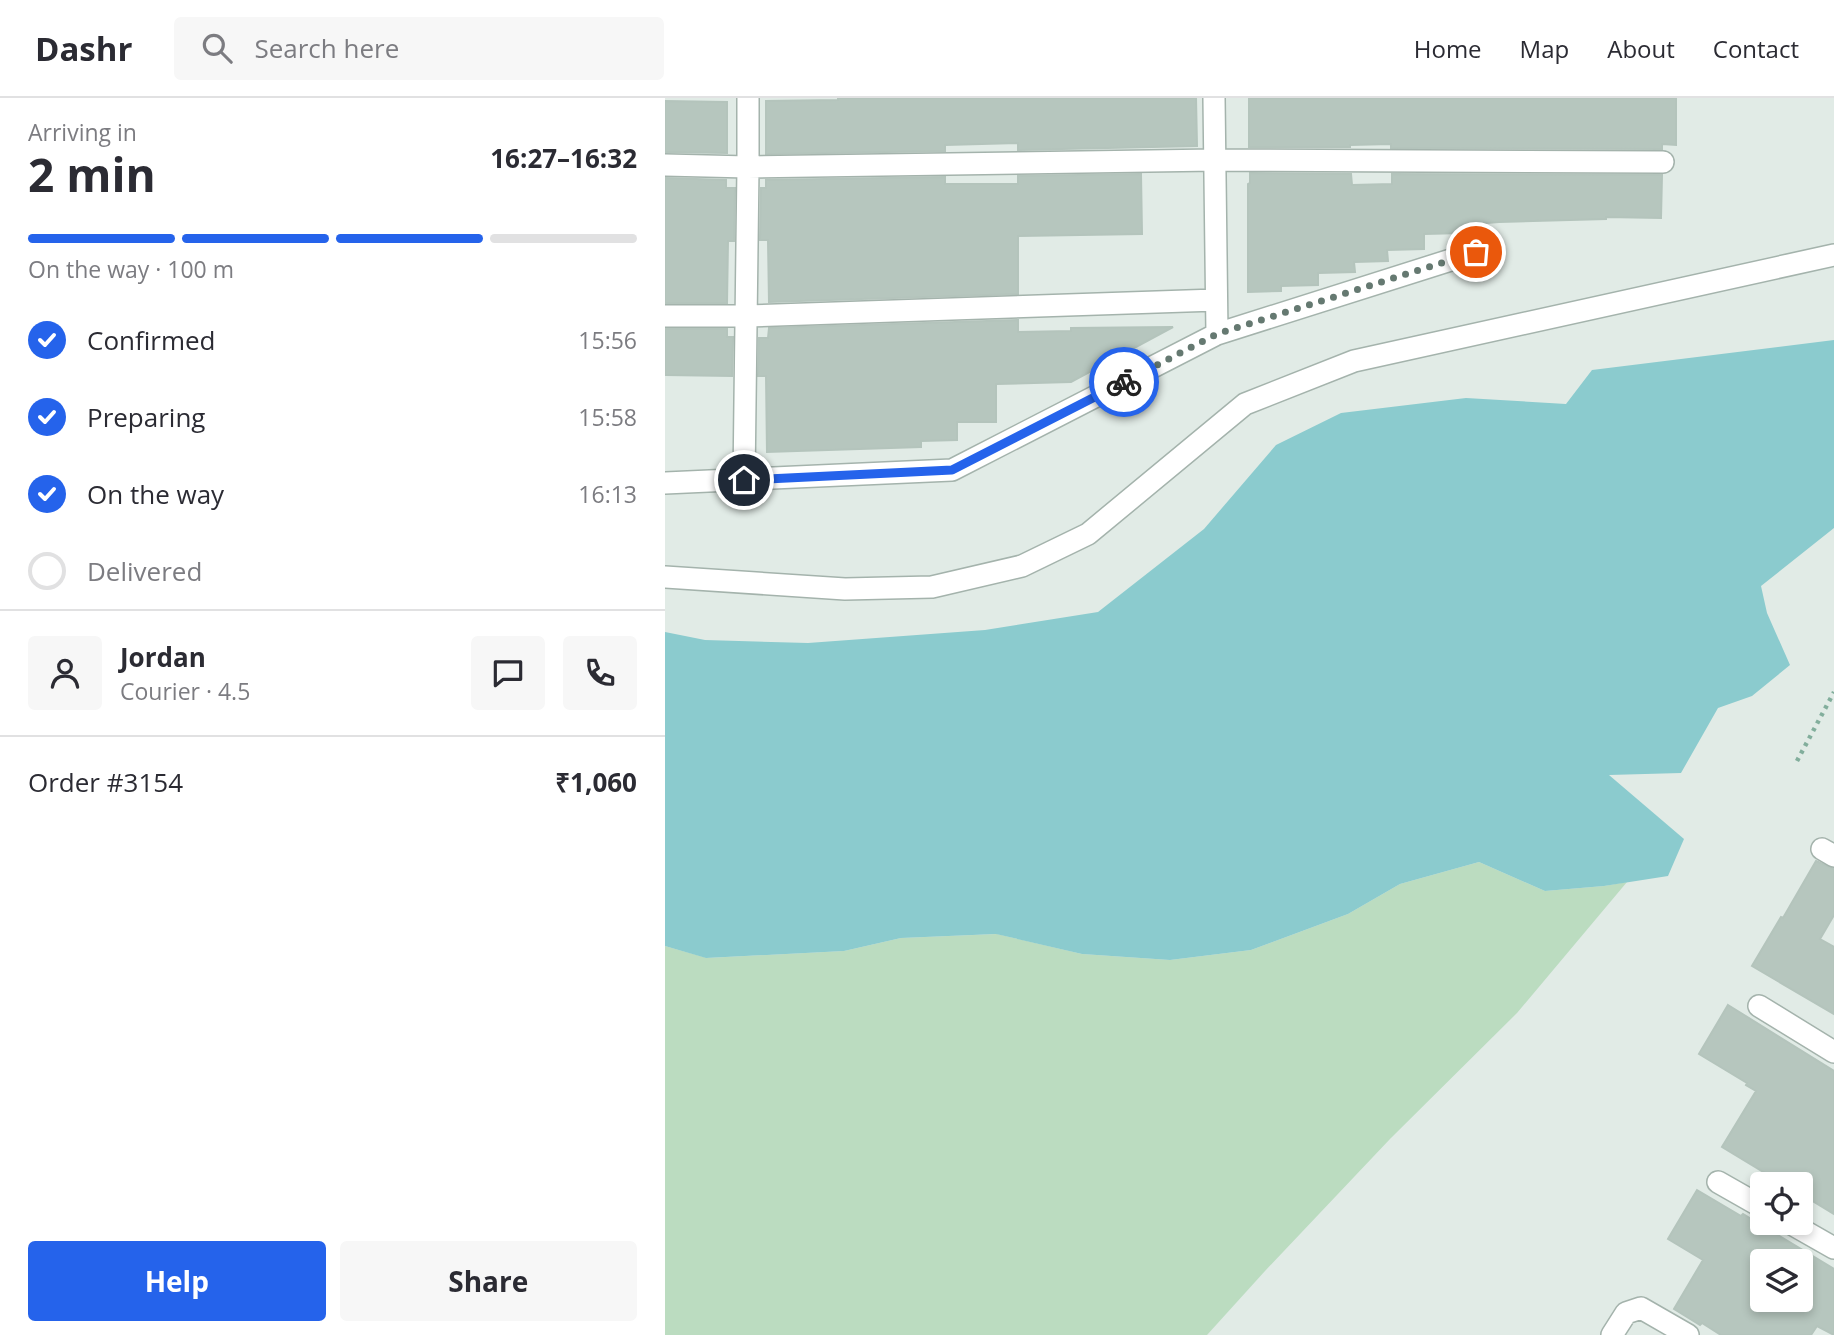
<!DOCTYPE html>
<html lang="en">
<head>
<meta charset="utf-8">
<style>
	body { margin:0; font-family:"Open Sans",sans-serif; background:#f7f7f7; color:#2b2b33; height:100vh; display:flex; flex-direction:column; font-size:26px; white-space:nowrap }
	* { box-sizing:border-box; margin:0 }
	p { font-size:23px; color:#7c7c81 }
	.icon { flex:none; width:38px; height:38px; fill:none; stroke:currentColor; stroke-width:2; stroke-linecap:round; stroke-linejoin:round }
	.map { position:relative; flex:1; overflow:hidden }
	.panel { display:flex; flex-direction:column; background:#fff; width:665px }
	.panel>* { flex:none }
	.fabs { position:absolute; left:1085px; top:1074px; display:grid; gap:14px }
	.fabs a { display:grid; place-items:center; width:63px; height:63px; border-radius:7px; background:#fff; box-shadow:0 4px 10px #0003; font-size:35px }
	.pin { position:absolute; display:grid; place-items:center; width:60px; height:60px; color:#fff; margin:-30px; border:4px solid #fff; border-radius:50%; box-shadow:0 2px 7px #0007 }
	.courier { position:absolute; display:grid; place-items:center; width:70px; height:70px; margin:-35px; border:5px solid #2563eb; border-radius:50%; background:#fff; color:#222; box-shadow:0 2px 9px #0007 }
	.head em { font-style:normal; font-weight:700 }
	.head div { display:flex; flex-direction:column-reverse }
	.head { display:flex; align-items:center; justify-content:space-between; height:119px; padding:0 28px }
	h1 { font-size:46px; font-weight:700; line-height:52px }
	.bar { display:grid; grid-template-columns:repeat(4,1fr); gap:10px 7px; align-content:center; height:84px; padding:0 28px }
	.bar i { height:9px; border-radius:5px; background:#e1e1e2 }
	.bar .active { background:#2563eb }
	.bar p { grid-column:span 4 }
	.line { display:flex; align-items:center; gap:18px; padding:0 28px; border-top:2px solid #e1e1e2 }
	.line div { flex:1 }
	.round { display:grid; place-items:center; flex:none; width:74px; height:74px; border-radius:7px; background:#f7f7f7 }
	ol { padding:0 28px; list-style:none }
	li { display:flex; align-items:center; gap:21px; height:77px }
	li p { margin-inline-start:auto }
	li .icon { padding:7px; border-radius:50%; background:#2563eb; color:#fff; stroke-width:4 }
	li:last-child { color:#7c7c81 }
	li i { width:38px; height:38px; border:4px solid #e1e1e2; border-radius:50% }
	.action { display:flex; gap:14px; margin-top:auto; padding:14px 28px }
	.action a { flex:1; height:80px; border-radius:7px; background:#2563eb; color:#fff; font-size:28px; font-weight:700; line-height:80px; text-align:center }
	.action a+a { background:#f7f7f7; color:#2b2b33 }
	header { display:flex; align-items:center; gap:42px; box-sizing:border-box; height:98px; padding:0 35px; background:#fff; border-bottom:2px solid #e1e1e2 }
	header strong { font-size:33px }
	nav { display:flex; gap:38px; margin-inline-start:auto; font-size:24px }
	.search { width:490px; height:63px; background:#f7f7f7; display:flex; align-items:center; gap:18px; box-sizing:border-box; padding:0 24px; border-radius:7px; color:#7c7c81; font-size:26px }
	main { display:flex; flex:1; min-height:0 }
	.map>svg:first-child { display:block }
	.green { fill:#bbdcc0 }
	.water { fill:#8bcbce }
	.building { fill:#b6c6be; stroke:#b4c4bc; stroke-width:2; fill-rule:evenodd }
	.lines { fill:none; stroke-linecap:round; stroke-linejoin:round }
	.street-casing { stroke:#a4b3ac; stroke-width:24 }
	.path { stroke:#82ae9c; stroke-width:4.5; stroke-dasharray:3.5 5; stroke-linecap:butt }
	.street { stroke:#fff; stroke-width:21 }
	.done { stroke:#657971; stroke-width:7; stroke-dasharray:0 12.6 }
	.route { stroke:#2563eb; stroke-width:9 }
</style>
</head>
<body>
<header>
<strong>Dashr</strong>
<div class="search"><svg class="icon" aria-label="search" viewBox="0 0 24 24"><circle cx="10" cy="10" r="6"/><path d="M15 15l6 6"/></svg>Search here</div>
<nav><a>Home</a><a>Map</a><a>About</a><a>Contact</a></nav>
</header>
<main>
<section class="panel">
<div class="head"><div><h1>2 min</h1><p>Arriving in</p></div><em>16:27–16:32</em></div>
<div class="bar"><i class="active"></i><i class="active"></i><i class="active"></i><i></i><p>On the way · 100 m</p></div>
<ol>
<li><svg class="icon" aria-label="check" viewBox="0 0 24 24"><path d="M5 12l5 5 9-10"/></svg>Confirmed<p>15:56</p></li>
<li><svg class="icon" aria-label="check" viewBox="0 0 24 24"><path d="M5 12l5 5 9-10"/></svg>Preparing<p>15:58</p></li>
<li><svg class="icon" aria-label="check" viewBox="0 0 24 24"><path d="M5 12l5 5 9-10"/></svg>On the way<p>16:13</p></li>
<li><i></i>Delivered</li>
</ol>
<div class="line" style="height:126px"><a class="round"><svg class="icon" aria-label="person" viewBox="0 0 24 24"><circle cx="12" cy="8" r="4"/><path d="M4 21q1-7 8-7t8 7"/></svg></a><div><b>Jordan</b><p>Courier · 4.5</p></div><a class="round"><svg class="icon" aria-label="chat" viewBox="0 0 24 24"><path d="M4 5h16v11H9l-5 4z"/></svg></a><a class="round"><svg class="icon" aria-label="phone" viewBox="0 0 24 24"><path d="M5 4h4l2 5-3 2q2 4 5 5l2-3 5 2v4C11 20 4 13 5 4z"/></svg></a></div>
<div class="line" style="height:91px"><div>Order #3154</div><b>₹1,060</b></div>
<div class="action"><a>Help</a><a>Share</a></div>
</section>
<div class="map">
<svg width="1169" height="1237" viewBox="0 0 1169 1237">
	<rect width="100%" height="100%" fill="#e1ebe6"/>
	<path class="green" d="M 814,764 L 880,793 L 939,788 L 962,784 L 852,915 L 725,1041 L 600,1173 L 542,1237 L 0,1237 L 0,848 L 42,860 L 179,853 L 236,840 L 332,836 L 417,856 L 505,862 L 586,852 L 683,816 L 735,786 Z"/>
	<path class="water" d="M 1169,242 L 1169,430 L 1096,488 L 1102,515 L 1125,567 L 1087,598 L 1053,610 L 1016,675 L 944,677 L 1019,741 L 1003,778 L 939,788 L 880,793 L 814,764 L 735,786 L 683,816 L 586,852 L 505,862 L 417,856 L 331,836 L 236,840 L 179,853 L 41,860 L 0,848 L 0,534 L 40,542 L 143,545 L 320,532 L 433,514 L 539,431 L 611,347 L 676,315 L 801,300 L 901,306 L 927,272 Z"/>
	<path class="building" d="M 173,0 L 531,0 L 532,48 L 353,52 L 353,45 L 280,47 L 280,53 L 101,56 L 101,3 L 173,2 Z
		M 584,0 L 1011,0 L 1011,47 L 997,46 L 997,51 L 726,50 L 726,46 L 685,47 L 685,49 L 584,49 Z
		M 0,3 L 62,4 L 62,55 L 0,54 Z
		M 585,75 L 686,76 L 687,87 L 727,86 L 727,76 L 997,77 L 996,120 L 941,119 L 941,121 L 834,124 L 796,127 L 797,135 L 759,136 L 759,151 L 722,152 L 723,163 L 689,164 L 690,174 L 653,175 L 653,187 L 616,188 L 616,193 L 583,194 L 583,86 L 585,85 Z
		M 476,76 L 477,136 L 353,138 L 353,196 L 104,204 L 103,142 L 95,142 L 96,90 L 101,90 L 101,82 L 280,79 L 280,86 L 353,86 L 353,78 Z
		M 0,80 L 61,82 L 61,90 L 70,90 L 69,143 L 63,143 L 62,205 L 0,205 Z
		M 353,222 L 353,234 L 406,233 L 406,230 L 508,229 L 406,284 L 331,286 L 331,324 L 292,324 L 292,342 L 256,343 L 256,349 L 102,354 L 101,278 L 93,278 L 94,240 L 103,240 L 104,230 Z
		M 0,231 L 62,231 L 62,239 L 68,239 L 67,278 L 0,277 Z
		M 1151,763 L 1169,771 L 1169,817 L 1155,841 L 1169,849 L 1169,916 L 1087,868 L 1116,819 L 1118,820 Z
		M 1063,907 L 1169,973 L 1169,1116 L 1136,1096 L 1136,1087 L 1120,1087 L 1057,1049 L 1091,993 L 1081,987 L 1082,985 L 1034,956 Z
		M 1032,1092 L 1076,1118 L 1078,1116 L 1169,1171 L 1169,1237 L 1152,1228 L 1146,1237 L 1056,1237 L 1037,1225 L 1035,1227 L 1009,1211 L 1038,1162 L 1003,1141 ZM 1097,1164 L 1136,1164 L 1136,1202 L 1097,1202 Z"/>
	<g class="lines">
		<g class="street-casing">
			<path id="street" d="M 549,0 L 552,236
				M 0,67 L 83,69 L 83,0
				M 0,218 L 82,218 L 551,202
				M 79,382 L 83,69 L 550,62 L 998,64
				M 0,385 L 287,372 L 552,236 L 811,154
				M 0,479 L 180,491 L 267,489 L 357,468 L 423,436 L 580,306 L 689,263 L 1169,157
				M 1157,751 L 1169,758
				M 1094,908 L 1169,954
				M 1053,1084 L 1097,1109
				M 1125,1125 L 1169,1150
				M 947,1237 L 961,1215 L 976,1210 L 1023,1237"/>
		</g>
		<path class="path" d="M 1132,663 L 1169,594"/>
		<use href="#street" class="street"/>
	</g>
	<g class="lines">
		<path class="done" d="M 459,284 L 552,236 L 811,154"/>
		<path class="route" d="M 79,382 L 287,372 L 459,284"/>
	</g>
</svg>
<div class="fabs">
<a><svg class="icon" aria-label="locate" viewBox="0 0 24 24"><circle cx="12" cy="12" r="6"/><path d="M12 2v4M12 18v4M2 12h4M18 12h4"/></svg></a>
<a><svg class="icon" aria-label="layers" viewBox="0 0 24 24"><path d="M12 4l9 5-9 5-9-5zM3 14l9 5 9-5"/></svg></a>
</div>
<div class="pin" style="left:811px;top:154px;background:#ea580c"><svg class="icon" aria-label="bag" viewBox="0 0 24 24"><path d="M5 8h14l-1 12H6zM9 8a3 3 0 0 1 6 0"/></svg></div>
<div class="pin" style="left:79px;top:382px;background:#1f2937"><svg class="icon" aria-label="home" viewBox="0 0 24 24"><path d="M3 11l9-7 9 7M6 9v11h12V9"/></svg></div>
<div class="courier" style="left:459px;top:284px"><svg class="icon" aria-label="bike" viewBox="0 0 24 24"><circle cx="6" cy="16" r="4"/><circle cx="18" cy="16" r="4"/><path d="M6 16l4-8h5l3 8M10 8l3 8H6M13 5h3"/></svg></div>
</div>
</main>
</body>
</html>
